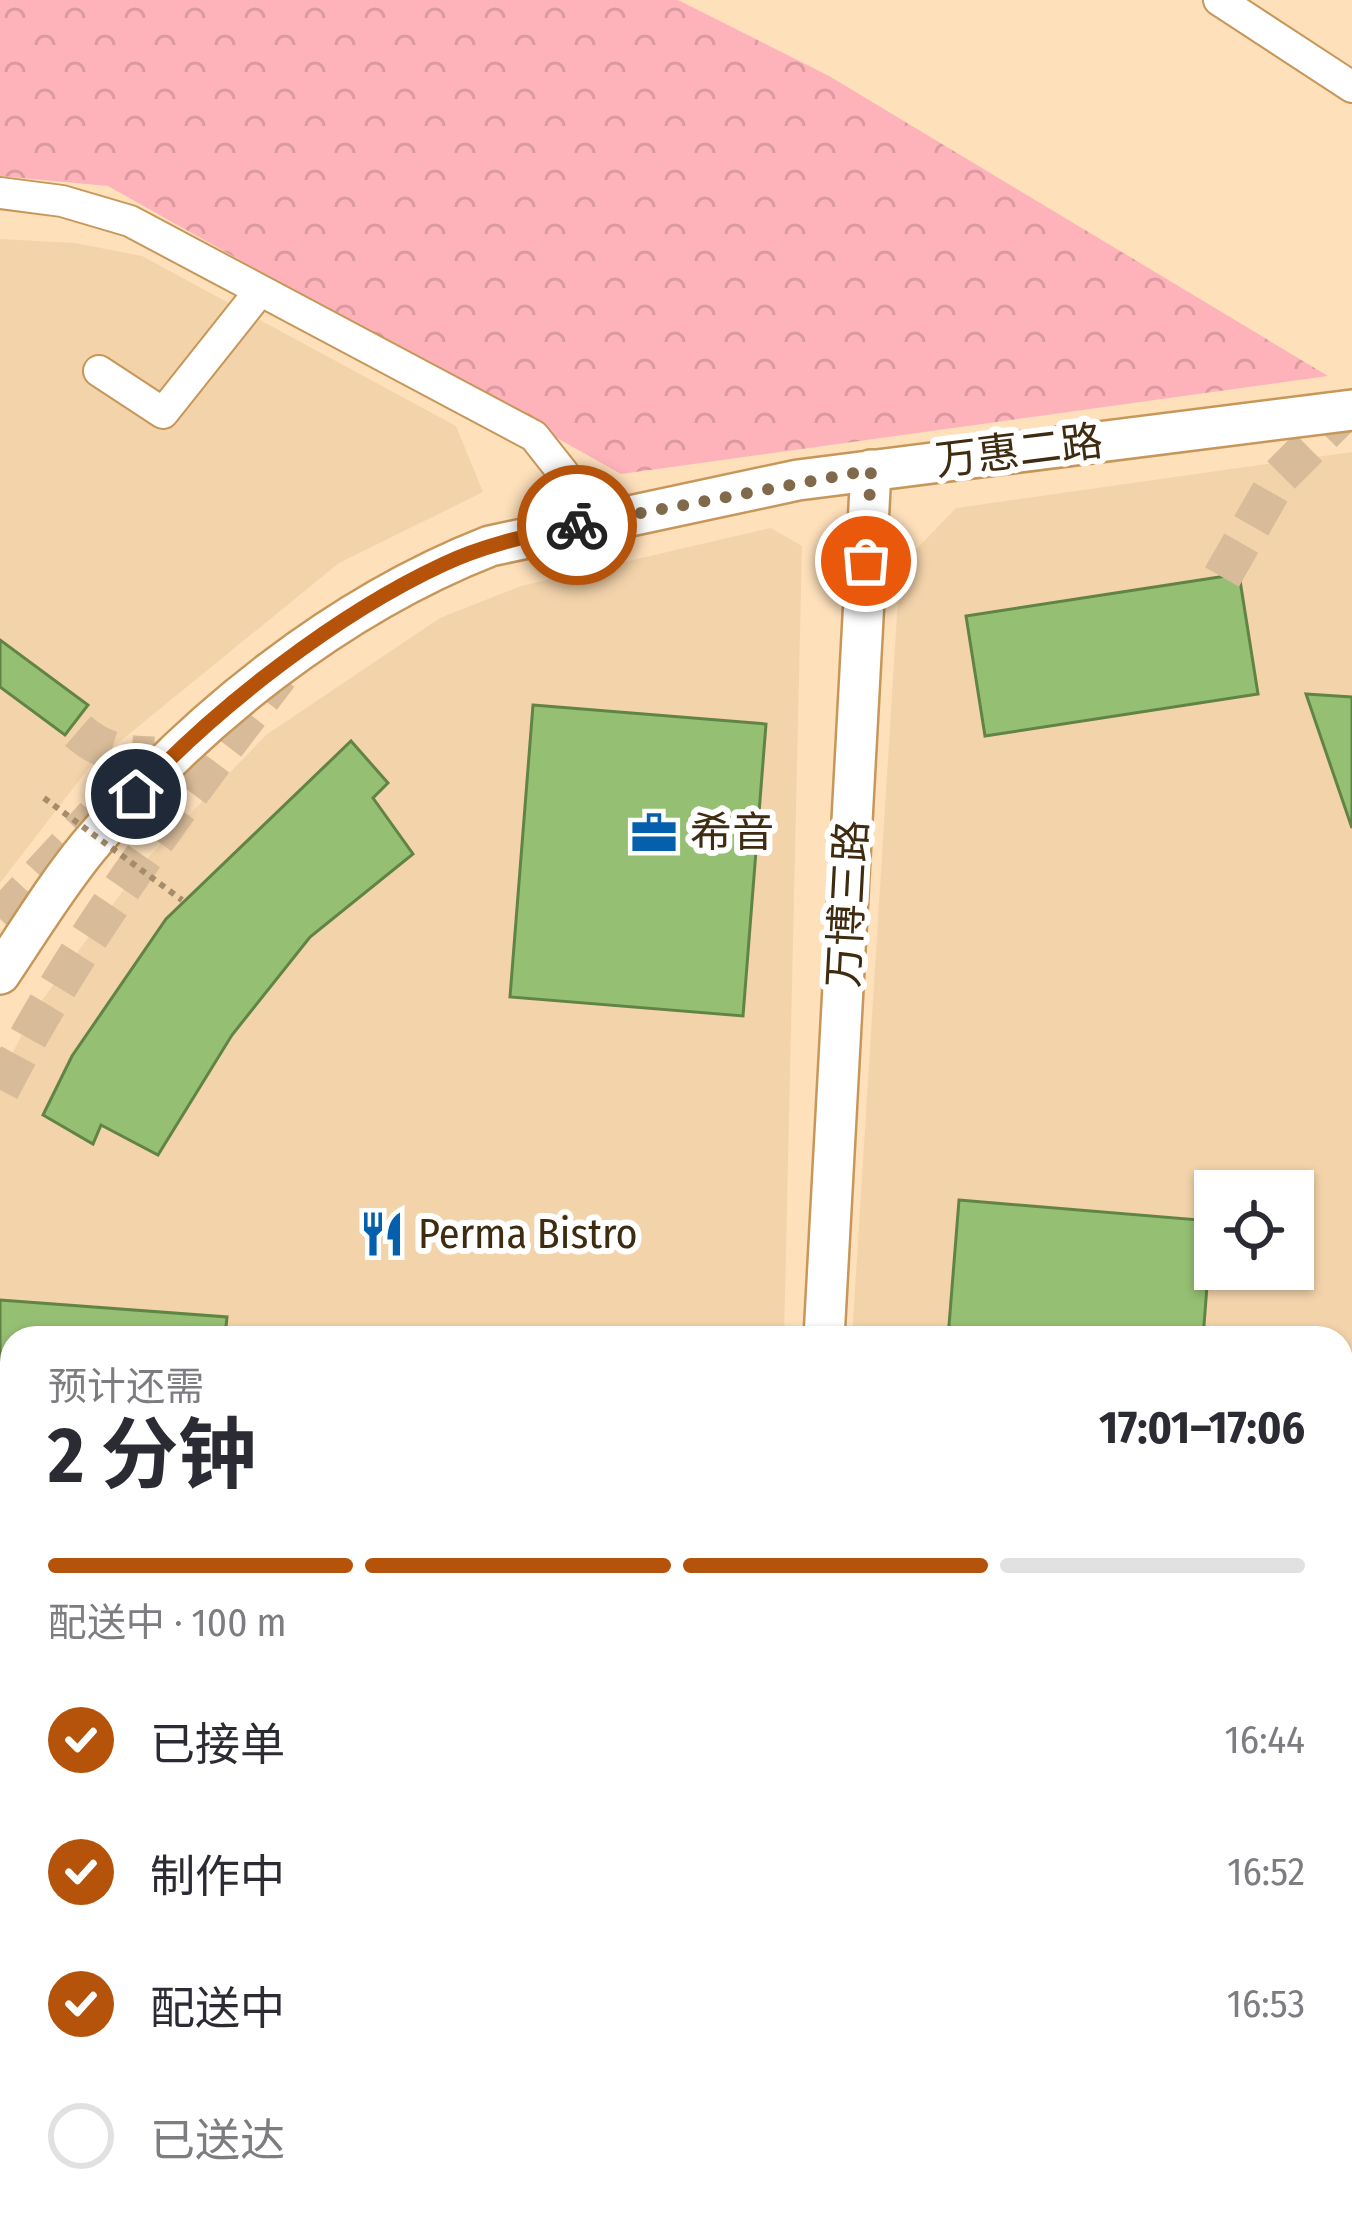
<!DOCTYPE html>
<html lang="zh">
<head>
<meta charset="utf-8">
<style>
	body { margin:0; font-family:"Fira Sans Condensed","Noto Sans SC",sans-serif; background:#f2f2f3; color:#2b2b33; height:100vh; display:flex; flex-direction:column; font-size:45px; white-space:nowrap }
	* { box-sizing:border-box; margin:0 }
	p { font-size:39px; color:#7c7c81 }
	.icon { flex:none; width:66px; height:66px; fill:none; stroke:currentColor; stroke-width:2; stroke-linecap:round; stroke-linejoin:round }
	.map { position:relative; flex:1; overflow:hidden }
	.panel { position:absolute; left:0px; top:1326px; width:1353px; height:903px; display:flex; flex-direction:column; background:#fff; border-radius:36px 36px 0 0; box-shadow:0 3px 9px #0004 }
	.panel>* { flex:none }
	.buttons { position:absolute; left:1194px; top:1170px; display:grid; gap:24px }
	.buttons a { display:grid; place-items:center; width:120px; height:120px; border-radius:0px; background:#fff; box-shadow:0 3px 9px #0004; font-size:60px }
	.pin { position:absolute; display:grid; place-items:center; width:102px; height:102px; color:#fff; margin:-51px; border:6px solid #fff; border-radius:50%; box-shadow:0 3px 12px #0007 }
	.courier { position:absolute; display:grid; place-items:center; width:120px; height:120px; margin:-60px; border:9px solid #b45309; border-radius:50%; background:#fff; color:#222; box-shadow:0 3px 15px #0007 }
	.summary em { font-style:normal; font-weight:700 }
	.summary div { display:flex; flex-direction:column-reverse }
	.summary { display:flex; align-items:center; justify-content:space-between; height:204px; padding:0 48px }
	h1 { font-size:78px; font-weight:700; line-height:90px }
	.bar { display:grid; grid-template-columns:repeat(4,1fr); gap:18px 12px; align-content:center; height:144px; padding:0 48px }
	.bar i { height:15px; border-radius:9px; background:#e1e1e2 }
	.bar .active { background:#b45309 }
	.bar p { grid-column:span 4 }
	ol { padding:0 48px; list-style:none }
	li { display:flex; align-items:center; gap:36px; height:132px }
	li p { margin-inline-start:auto }
	li .icon { padding:12px; border-radius:50%; background:#b45309; color:#fff; stroke-width:4 }
	li:last-child { color:#7c7c81 }
	li i { width:66px; height:66px; border:6px solid #e1e1e2; border-radius:50% }
	.map>svg:first-child { display:block }
	.built { fill:#f3d3aa; fill-rule:evenodd }
	.park { fill:url(#park-crowns) }
	.building { fill:#95bf73; stroke:#618445; stroke-width:3 }
	.lines { fill:none; stroke-linecap:round; stroke-linejoin:round }
	.tertiary-tunnel { stroke:#d8bc99; stroke-width:39; stroke-dasharray:39 20; stroke-linecap:butt }
	.minor-casing { stroke:#c79759; stroke-width:34 }
	.tertiary-casing { stroke:#c79759; stroke-width:44 }
	.secondary-casing { stroke:#c79759; stroke-width:50 }
	.path { stroke:#a58c6b; stroke-width:6; stroke-dasharray:6 6; stroke-linecap:butt }
	.minor { stroke:#fff; stroke-width:30 }
	.tertiary { stroke:#fff; stroke-width:39 }
	.secondary { stroke:#fff; stroke-width:45 }
	.path-bridge { stroke:#a58c6b; stroke-width:6; stroke-dasharray:6 6; stroke-linecap:butt }
	.done { stroke:#816a4c; stroke-width:12; stroke-dasharray:0 21.6 }
	.route { stroke:#b45309; stroke-width:15 }
	.labels { text-anchor:middle; dominant-baseline:central; stroke-width:12; stroke-linejoin:round; paint-order:stroke }
	.street-label { font-size:42px; fill:#3e2b10; stroke:#fff }
	.poi-label { font-size:42px; fill:#3e2b10; stroke:#fff; text-anchor:start }
</style>
</head>
<body>
<div class="map">
<svg width="1352" height="2228" viewBox="0 0 1352 2228">
	<defs>
		<pattern id="park-crowns" width="20" height="18" patternUnits="userSpaceOnUse" patternTransform="scale(3)"><rect width="20" height="18" fill="#feb3bb"/><path d="M2 6a3 3 0 1 1 6 0M12 15a3 3 0 1 1 6 0" fill="none" stroke="#db9aa0"/></pattern>
	</defs>
	<rect width="100%" height="100%" fill="#fee0bb"/>
	<path class="built" d="M 0,239 L 75,243 L 142,256 L 456,426 L 483,492 L 339,563 L 91,765 L 0,883 Z
		M 1352,452 L 1352,1671 L 1341,1671 L 1341,1338 L 852,1338 L 900,566 L 956,508 ZM 1215,1191 L 1293,1191 L 1293,1269 L 1215,1269 Z
		M 771,528 L 802,546 L 784,1338 L 12,1338 L 12,1573 L 0,1572 L 0,1077 L 34,1011 L 145,861 L 266,735 L 440,618 L 521,586 Z
		M 0,1876 L 12,1877 L 12,2217 L 1341,2217 L 1341,1957 L 1352,1958 L 1352,2228 L 0,2228 Z"/>
	<path class="park" d="M 0,0 L 678,0 L 829,76 L 1328,376 L 621,474 L 108,186 L 0,176 Z"/>
	<path class="building" d="M 1239,574 L 1258,694 L 985,736 L 966,616 Z
		M 0,640 L 88,705 L 65,735 L 0,687 Z
		M 1306,694 L 1352,697 L 1352,828 Z
		M 533,705 L 766,724 L 743,1016 L 510,997 Z
		M 351,741 L 388,783 L 373,798 L 413,854 L 310,937 L 232,1035 L 158,1155 L 101,1125 L 93,1144 L 43,1115 L 72,1056 L 166,919 Z
		M 959,1200 L 1212,1221 L 1203,1338 L 948,1338 Z
		M 0,1300 L 227,1317 L 225,1338 L 12,1338 L 12,1534 L 0,1533 Z
		M 1341,2082 L 1352,2088 L 1352,2228 L 78,2228 L 78,2217 L 1341,2217 Z"/>
	<g class="lines">
		<path class="tertiary-tunnel" d="M 1222,577 L 1279,477 L 1352,404
			M 78,731 C 103,753 123,755 154,756
			M 0,919 L 95,816
			M 0,1090 C 77,940 176,809 279,675
			M 0,1444 L 12,1448
			M 1341,1551 L 1352,1552
			M 0,1929 L 12,1930
			M 1341,2008 L 1352,2009"/>
		<g class="minor-casing">
			<path id="minor" d="M 1219,0 L 1352,87
				M 0,193 L 62,201 L 130,221 L 534,436 L 564,474 L 572,526
				M 99,371 L 163,413 L 259,292"/>
		</g>
		<g class="tertiary-casing">
			<path id="tertiary" d="M 0,974 C 29,931 56,886 89,846 C 194,720 337,606 490,546 L 798,480 L 1352,410
				M 824,1338 L 871,470"/>
		</g>
		<g class="secondary-casing">
			<path id="secondary" d="M 0,1670 L 12,1671
				M 1341,1755 L 1352,1756
				M 0,1831 L 12,1832
				M 1341,1922 L 1352,1922"/>
		</g>
		<path class="path" d="M 30,2228 L 30,2217"/>
		<use href="#minor" class="minor"/>
		<use href="#tertiary" class="tertiary"/>
		<use href="#secondary" class="secondary"/>
		<path class="path-bridge" d="M 44,798 L 182,900"/>
	</g>
	<g class="lines">
		<path class="done" d="M 577,525 L 871,470 L 866,561"/>
		<path class="route" d="M 136,794 C 215,708 338,613 444,564 C 486,544 532,535 577,525"/>
	</g>
	<defs>
		<g id="office-bare" transform="scale(3.6)"><path d="M-6-3h4V-5.5h4V-3h4V5H-6ZM-1-4.5V-3h2v-1.5ZM-6 0V1H6V0Z" fill="#045fac" stroke="#fff" stroke-width="2.5" paint-order="stroke"/></g>
		<g id="restaurant-bare" transform="scale(3.6)"><path d="M-5-6h1v4h1v-4h1v4h1v-4h1v5L-1.5 .5V6h-2V.5L-5-1ZM5-6V6H3V1.5H1.5Q1.5-4 5-6Z" fill="#045fac" stroke="#fff" stroke-width="2.5" paint-order="stroke"/></g>
	</defs>
	<g fill-rule="evenodd">
		<use href="#office-bare" x="654" y="833"/>
		<use href="#restaurant-bare" x="382" y="1234"/>
	</g>
	<g class="labels">
		<g class="street-label">
			<text transform="translate(1019 451) rotate(-7)">万惠二路</text>
			<text transform="translate(848 904) rotate(-87)">万博三路</text>
		</g>
		<g class="poi-label">
			<text x="690" y="833">希音</text>
			<text x="418" y="1234">Perma Bistro</text>
		</g>
	</g>
</svg>
<div class="buttons">
<a><svg class="icon" aria-label="locate" viewBox="0 0 24 24"><circle cx="12" cy="12" r="6"/><path d="M12 2v4M12 18v4M2 12h4M18 12h4"/></svg></a>
</div>
<div class="pin" style="left:866px;top:561px;background:#ea580c"><svg class="icon" aria-label="bag" viewBox="0 0 24 24"><path d="M5 8h14l-1 12H6zM9 8a3 3 0 0 1 6 0"/></svg></div>
<div class="pin" style="left:136px;top:794px;background:#1f2937"><svg class="icon" aria-label="home" viewBox="0 0 24 24"><path d="M3 11l9-7 9 7M6 9v11h12V9"/></svg></div>
<div class="courier" style="left:577px;top:525px"><svg class="icon" aria-label="bike" viewBox="0 0 24 24"><circle cx="6" cy="16" r="4"/><circle cx="18" cy="16" r="4"/><path d="M6 16l4-8h5l3 8M10 8l3 8H6M13 5h3"/></svg></div>
<section class="panel">
<div class="summary"><div><h1>2 分钟</h1><p>预计还需</p></div><em>17:01–17:06</em></div>
<div class="bar"><i class="active"></i><i class="active"></i><i class="active"></i><i></i><p>配送中 · 100 m</p></div>
<ol>
<li><svg class="icon" aria-label="check" viewBox="0 0 24 24"><path d="M5 12l5 5 9-10"/></svg>已接单<p>16:44</p></li>
<li><svg class="icon" aria-label="check" viewBox="0 0 24 24"><path d="M5 12l5 5 9-10"/></svg>制作中<p>16:52</p></li>
<li><svg class="icon" aria-label="check" viewBox="0 0 24 24"><path d="M5 12l5 5 9-10"/></svg>配送中<p>16:53</p></li>
<li><i></i>已送达</li>
</ol>
</section>
</div>
</body>
</html>
